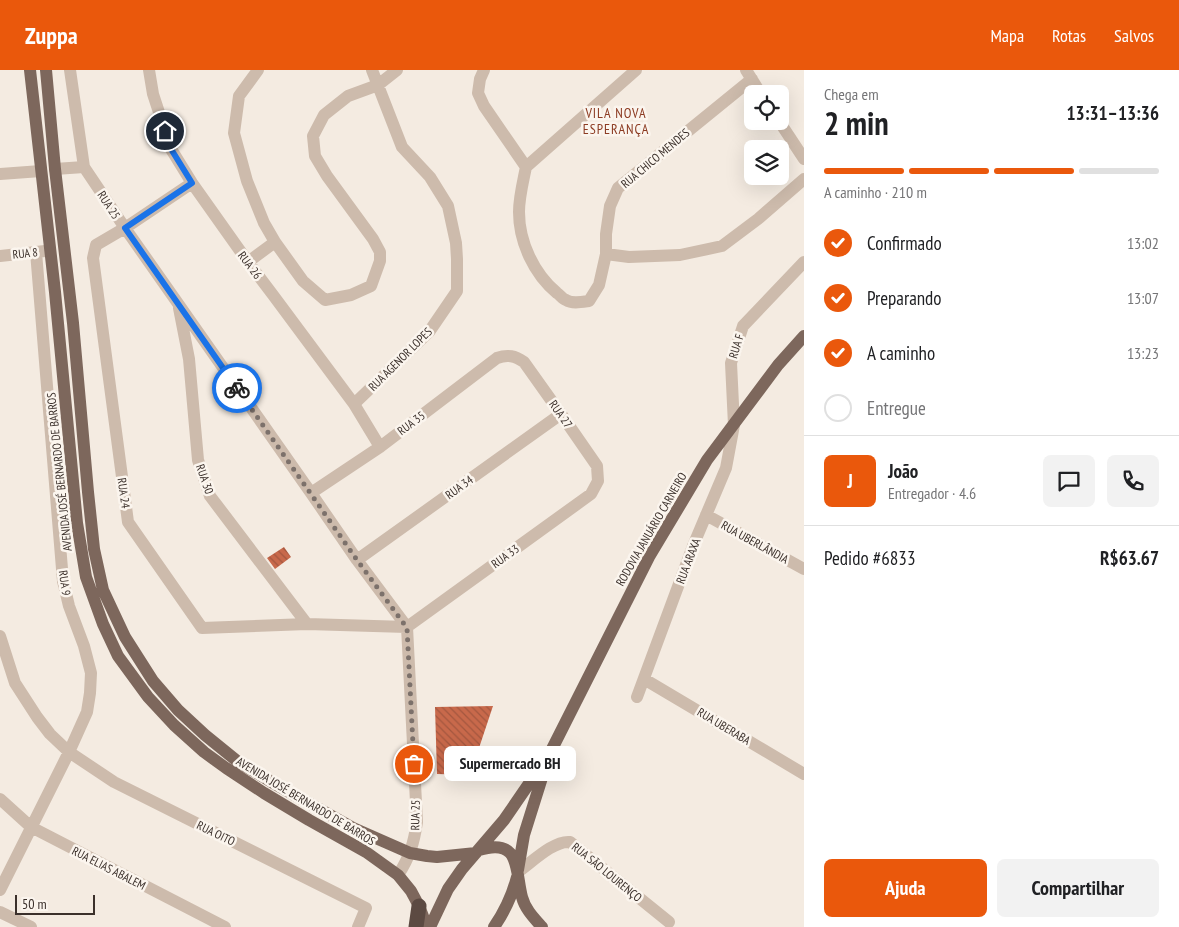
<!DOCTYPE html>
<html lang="pt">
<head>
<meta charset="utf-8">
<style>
	body { margin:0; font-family:"PT Sans Narrow",sans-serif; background:#f2f2f2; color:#202124; height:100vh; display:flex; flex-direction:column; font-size:19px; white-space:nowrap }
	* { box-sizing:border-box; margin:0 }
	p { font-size:16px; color:#757577 }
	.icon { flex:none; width:28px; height:28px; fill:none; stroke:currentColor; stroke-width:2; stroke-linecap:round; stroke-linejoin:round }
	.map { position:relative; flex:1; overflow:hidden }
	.details { display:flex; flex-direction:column; background:#fff; width:375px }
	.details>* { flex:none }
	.tools { position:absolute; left:744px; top:15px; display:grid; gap:10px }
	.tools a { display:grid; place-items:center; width:45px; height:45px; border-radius:8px; background:#fff; box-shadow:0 5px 20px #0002; font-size:25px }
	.scale { position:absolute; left:15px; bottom:12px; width:80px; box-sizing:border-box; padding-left:5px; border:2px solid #3b302b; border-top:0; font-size:14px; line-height:18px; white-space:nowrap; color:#3b302b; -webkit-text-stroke:4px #fbf5ee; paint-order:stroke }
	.pin { position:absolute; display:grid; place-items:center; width:42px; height:42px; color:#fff; margin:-21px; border:2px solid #fff; border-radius:50%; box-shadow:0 1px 5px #0007 }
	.courier { position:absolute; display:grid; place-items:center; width:50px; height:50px; margin:-25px; border:4px solid #1a73e8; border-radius:50%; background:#fff; color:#222; box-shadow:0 1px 6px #0007 }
	.bubble { position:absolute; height:35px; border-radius:8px; background:#fff; box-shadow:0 5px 20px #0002; font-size:16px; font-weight:800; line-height:35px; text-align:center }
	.head em { font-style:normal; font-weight:800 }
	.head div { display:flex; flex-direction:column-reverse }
	.head { display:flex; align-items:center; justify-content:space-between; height:85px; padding:0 20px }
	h1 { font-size:32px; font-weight:800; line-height:38px }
	.bar { display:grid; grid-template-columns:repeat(4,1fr); gap:8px 5px; align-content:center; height:60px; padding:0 20px }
	.bar i { height:6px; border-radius:4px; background:#e0e0e0 }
	.bar .selected { background:#ea580c }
	.bar p { grid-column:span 4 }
	.line { display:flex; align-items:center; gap:12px; padding:0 20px; border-top:1px solid #e0e0e0 }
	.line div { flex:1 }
	.round { display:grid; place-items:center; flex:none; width:52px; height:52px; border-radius:8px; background:#f2f2f2 }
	ol { padding:0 20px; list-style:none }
	li { display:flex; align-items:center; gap:15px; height:55px }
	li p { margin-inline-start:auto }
	li .icon { padding:5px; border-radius:50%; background:#ea580c; color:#fff; stroke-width:4 }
	li:last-child { color:#757577 }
	li i { width:28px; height:28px; border:2px solid #e0e0e0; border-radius:50% }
	.action { display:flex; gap:10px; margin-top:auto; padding:10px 20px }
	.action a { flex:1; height:58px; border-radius:8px; background:#ea580c; color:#fff; font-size:20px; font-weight:800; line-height:58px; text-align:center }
	.action a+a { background:#f2f2f2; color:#202124 }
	header { display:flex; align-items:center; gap:30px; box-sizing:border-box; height:70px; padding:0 25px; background:#ea580c; color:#fff }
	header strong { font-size:24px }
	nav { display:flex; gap:28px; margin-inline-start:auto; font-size:18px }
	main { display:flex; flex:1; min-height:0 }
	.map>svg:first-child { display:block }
	.building { fill:url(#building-back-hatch) }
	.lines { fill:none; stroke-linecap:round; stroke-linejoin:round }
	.minor { stroke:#cdbbac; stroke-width:12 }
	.major { stroke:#7d675c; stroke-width:12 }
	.highway { stroke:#5c4a42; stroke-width:15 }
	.done { stroke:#7c716b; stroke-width:5; stroke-dasharray:0 9 }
	.route { stroke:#1a73e8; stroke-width:6 }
	.labels { text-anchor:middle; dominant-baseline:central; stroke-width:5; stroke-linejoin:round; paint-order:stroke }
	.street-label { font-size:12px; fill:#3b302b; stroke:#fbf5ee }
	.neighbourhood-label { font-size:14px; letter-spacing:1px; fill:#8c3b22; stroke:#fbf5ee }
</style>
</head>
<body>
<header>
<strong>Zuppa</strong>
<nav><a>Mapa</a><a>Rotas</a><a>Salvos</a></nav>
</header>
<main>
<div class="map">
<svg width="804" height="857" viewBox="0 0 804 857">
	<defs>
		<pattern id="building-back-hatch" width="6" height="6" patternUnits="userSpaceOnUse" patternTransform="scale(1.25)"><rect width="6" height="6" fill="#c8694b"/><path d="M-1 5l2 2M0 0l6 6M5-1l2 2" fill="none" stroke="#a4573f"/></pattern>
	</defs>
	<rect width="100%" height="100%" fill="#f4ebe1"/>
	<path class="building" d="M 284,477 L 291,487 L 275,499 L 267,488 Z
		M 493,636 L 470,705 L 437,704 L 435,637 Z"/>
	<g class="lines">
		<path class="minor" d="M 70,0 L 84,97 L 125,158 L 311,423 L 357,490 L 407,557 L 417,752 C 414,772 410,787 398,805
			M 149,0 L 153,24 L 171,79 L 192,113 L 248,192 L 273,225 L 354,334 L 380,377
			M 258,0 L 239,26 L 234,63 L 247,111 L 264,153 L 275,172 L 303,211 L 325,230 L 351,225 L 371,216 L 380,191 L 380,182 L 373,169 L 327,106 L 315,86 L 313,66 L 324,45 L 348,26 L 378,15 L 397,0
			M 484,0 L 480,9 L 478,23 L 484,36 L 526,97
			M 636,0 L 526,97 C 523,112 519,127 519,142 C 519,172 534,204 557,223 C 560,225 563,229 566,230 C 572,234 582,232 589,231 L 599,215 L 606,184 L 606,164 L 610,136 L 618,118 L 752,9
			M 746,0 L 761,24
			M 779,51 L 804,89
			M 55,99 L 84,97
			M 0,104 L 41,101
			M 192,113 L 125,158 L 96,175 L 93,188 L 128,452 L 202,558 L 307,554 L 407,557 L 591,424 L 598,411 L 597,396 L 561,344 L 524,292 C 515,286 508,284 497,288 L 380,377 L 311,423
			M 606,184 L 629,187 L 680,185 L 722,176 L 758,149 L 804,109
			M 0,186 L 45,181
			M 248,192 L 275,172
			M 179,238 L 189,289 L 198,390 L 210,426 L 307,554
			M 354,334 L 429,262 L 457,221 L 457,189 L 456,173 L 448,136 L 430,107 L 402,77 L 372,0
			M 706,445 L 804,499
			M 357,490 L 561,344
			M 0,566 L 15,613 L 37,647 L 50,664 L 69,682 L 114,712 L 366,838 L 358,857
			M 644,609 L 804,704
			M 637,627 L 693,476 L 726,398 L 734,355 L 731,293 L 743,256 L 804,192
			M 0,729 L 31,757 L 225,857
			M 518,802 C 531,793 554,770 570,772 L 669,852
			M 0,820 L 69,682 L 87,642 L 90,623 L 91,603 L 84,576 L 69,536 L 63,511 L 36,182
			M 0,842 L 31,857"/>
		<path class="major" d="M 30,0 L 55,222 L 77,453 L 86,507 L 103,554 L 118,586 L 148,627 L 174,655 L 204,682 L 226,698 L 264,723 L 309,750 L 366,782 L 398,805 L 411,821 L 419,836 L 427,857
			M 46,0 L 55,99 L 73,253 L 88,422 L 94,479 L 103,520 L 125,567 L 153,611 L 178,640 L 205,665 L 237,691 L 275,714 L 353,758 L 410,783 L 427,786 L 437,787 L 476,783
			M 479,780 C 521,767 515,800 522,827 C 525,839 534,848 542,857
			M 518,800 L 524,765 L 546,695
			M 430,857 L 448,819 L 462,799 L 504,750 L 550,683 L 649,487 L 707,390 L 778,295 L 804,266
			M 494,857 C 505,841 512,826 517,807"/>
		<path class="highway" d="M 416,857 L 419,836"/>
	</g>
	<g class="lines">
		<path class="done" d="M 237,318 L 357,490 L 407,558 L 414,694"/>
		<path class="route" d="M 165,61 L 171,79 L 192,113 L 125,158 L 237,318"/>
	</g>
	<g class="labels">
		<g class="street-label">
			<text transform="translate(655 88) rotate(-40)">RUA CHICO MENDES</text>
			<text transform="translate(109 135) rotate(57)">RUA 25</text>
			<text transform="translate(25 183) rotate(-6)">RUA 8</text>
			<text transform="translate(250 195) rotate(53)">RUA 26</text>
			<text transform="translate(736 276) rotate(-73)">RUA F</text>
			<text transform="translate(400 289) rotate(-45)">RUA AGENOR LOPES</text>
			<text transform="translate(561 344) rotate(55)">RUA 27</text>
			<text transform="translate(411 353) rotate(-37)">RUA 35</text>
			<text transform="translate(59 402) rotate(-96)">AVENIDA JOSÉ BERNARDO DE BARROS</text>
			<text transform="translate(205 409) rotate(71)">RUA 30</text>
			<text transform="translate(459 417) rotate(-36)">RUA 34</text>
			<text transform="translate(124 423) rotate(82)">RUA 24</text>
			<text transform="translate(651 459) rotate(-60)">RODOVIA JANUÁRIO CARNEIRO</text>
			<text transform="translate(755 472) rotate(29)">RUA UBERLÂNDIA</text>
			<text transform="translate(505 486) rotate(-36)">RUA 33</text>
			<text transform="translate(688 491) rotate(-69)">RUA ARAXA</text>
			<text transform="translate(65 513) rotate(82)">RUA 9</text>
			<text transform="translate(724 656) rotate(31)">RUA UBERABA</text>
			<text transform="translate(306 731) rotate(31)">AVENIDA JOSÉ BERNARDO DE BARROS</text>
			<text transform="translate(415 745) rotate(-89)">RUA 25</text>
			<text transform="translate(216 763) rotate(26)">RUA OITO</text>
			<text transform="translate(109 798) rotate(27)">RUA ELIAS ABALEM</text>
			<text transform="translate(607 802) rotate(39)">RUA SÃO LOURENÇO</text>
		</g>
		<g class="neighbourhood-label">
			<text x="616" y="43">VILA NOVA<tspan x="616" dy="16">ESPERANÇA</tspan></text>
		</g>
	</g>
</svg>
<div class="tools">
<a><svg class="icon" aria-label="locate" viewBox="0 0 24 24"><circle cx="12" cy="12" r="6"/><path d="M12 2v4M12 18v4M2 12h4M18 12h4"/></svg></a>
<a><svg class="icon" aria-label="layers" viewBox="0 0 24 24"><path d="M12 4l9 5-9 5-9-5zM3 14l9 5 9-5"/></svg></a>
</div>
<div class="scale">50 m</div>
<div class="pin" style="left:414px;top:694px;background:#ea580c"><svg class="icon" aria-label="bag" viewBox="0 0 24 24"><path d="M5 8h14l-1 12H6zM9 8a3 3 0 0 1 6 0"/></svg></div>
<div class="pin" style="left:165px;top:61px;background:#1f2937"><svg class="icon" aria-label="home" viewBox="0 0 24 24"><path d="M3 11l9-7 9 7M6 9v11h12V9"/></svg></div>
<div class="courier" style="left:237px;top:318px"><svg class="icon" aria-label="bike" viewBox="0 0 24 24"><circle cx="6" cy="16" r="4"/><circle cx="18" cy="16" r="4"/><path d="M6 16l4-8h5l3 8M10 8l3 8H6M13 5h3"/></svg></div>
<div class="bubble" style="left:444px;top:676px;width:132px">Supermercado BH</div>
</div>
<section class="details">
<div class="head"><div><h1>2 min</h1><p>Chega em</p></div><em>13:31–13:36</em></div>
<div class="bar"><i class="selected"></i><i class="selected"></i><i class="selected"></i><i></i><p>A caminho · 210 m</p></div>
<ol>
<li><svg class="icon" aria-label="check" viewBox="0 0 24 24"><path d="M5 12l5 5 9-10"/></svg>Confirmado<p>13:02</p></li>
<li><svg class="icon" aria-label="check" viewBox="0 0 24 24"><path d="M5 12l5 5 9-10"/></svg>Preparando<p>13:07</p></li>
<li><svg class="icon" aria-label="check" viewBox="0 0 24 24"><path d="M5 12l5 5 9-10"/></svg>A caminho<p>13:23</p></li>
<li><i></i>Entregue</li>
</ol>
<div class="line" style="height:90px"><b class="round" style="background:#ea580c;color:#fff">J</b><div><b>João</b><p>Entregador · 4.6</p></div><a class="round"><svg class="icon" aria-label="chat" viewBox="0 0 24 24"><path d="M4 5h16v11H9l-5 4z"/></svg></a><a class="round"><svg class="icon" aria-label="phone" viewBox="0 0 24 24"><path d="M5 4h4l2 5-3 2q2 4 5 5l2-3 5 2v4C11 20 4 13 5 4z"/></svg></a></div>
<div class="line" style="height:65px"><div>Pedido #6833</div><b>R$63.67</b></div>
<div class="action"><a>Ajuda</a><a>Compartilhar</a></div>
</section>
</main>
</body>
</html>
